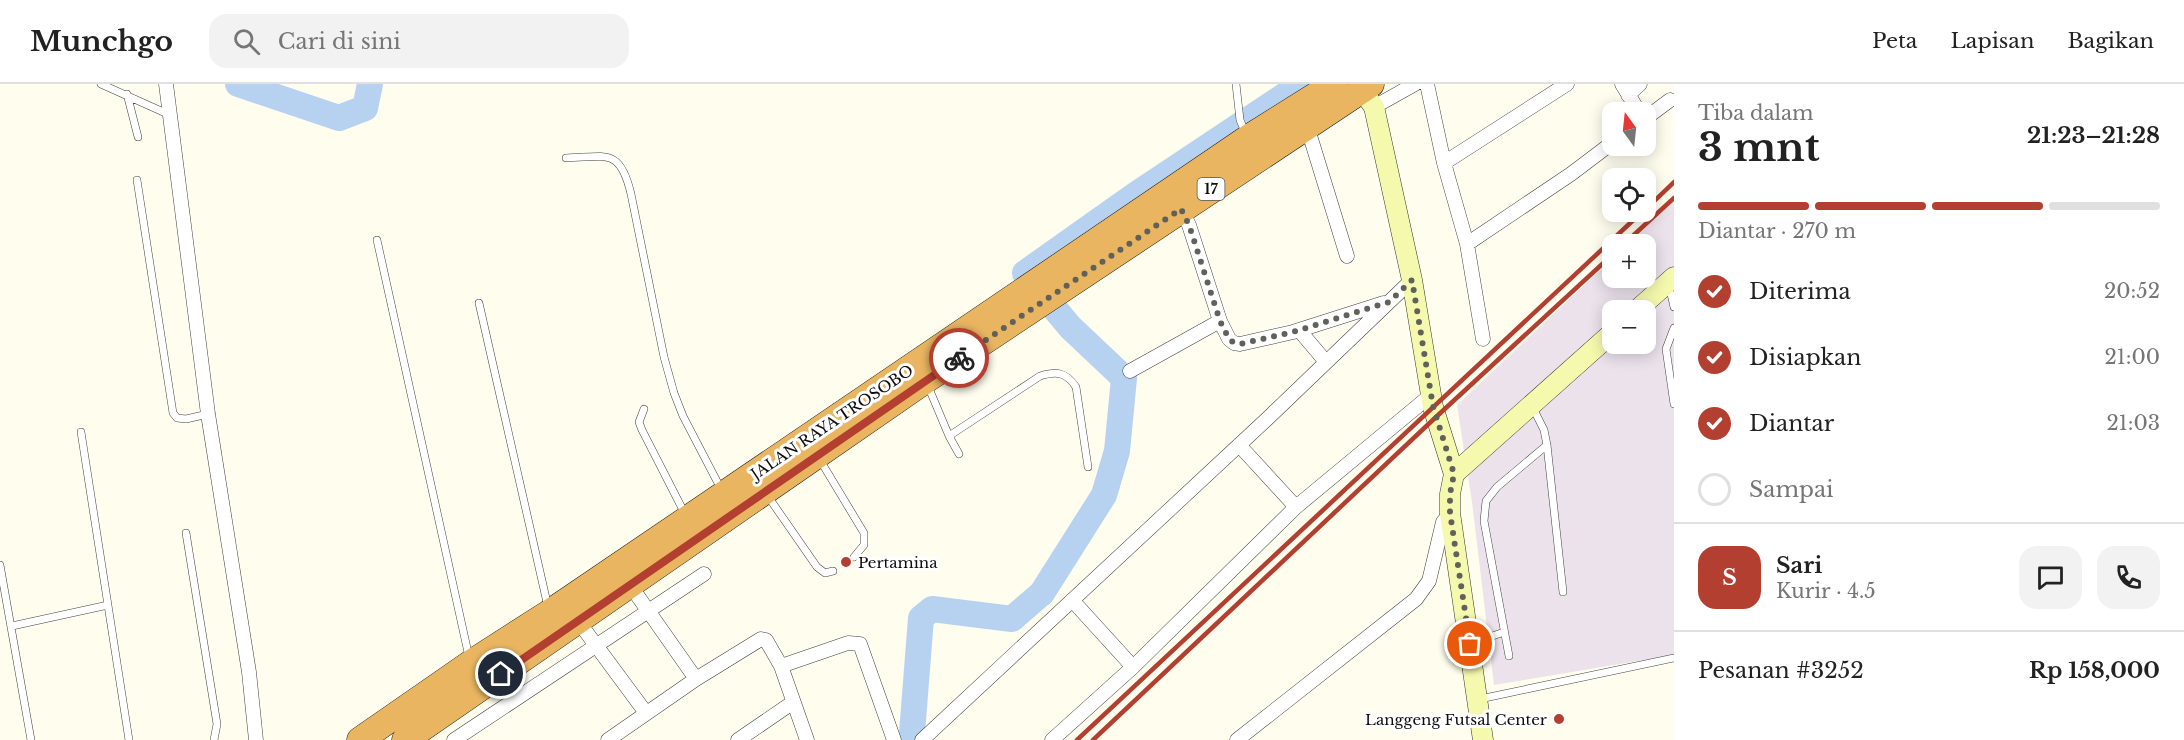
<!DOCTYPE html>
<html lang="id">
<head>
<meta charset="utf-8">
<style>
	body { margin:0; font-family:"Libre Baskerville",serif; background:#f2f2f2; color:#222; height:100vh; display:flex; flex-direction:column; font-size:22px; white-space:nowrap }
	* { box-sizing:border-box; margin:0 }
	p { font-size:20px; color:#767676 }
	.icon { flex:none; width:33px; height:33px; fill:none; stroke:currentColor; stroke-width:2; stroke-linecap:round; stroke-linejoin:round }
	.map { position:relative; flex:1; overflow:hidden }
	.details { display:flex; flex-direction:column; background:#fff; width:510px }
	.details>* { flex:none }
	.needle { width:39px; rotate:345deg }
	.controls { position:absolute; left:1602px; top:18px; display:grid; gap:12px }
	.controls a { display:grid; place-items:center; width:54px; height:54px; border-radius:12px; background:#fff; box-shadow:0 3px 15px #0003; font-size:30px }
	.pin { position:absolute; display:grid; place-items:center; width:51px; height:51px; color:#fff; margin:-26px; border:3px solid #fff; border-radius:50%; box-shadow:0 2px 6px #0007 }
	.courier { position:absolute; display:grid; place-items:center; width:60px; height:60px; margin:-30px; border:4px solid #b33f30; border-radius:50%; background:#fff; color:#222; box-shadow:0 2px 8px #0007 }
	.summary em { font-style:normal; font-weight:800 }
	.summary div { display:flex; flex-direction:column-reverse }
	.summary { display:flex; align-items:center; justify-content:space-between; height:102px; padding:0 24px }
	h1 { font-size:39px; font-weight:800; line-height:45px }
	.bar { display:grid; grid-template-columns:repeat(4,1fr); gap:9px 6px; align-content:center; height:72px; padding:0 24px }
	.bar i { height:8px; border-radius:4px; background:#e0e0e0 }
	.bar .current { background:#b33f30 }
	.bar p { grid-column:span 4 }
	.line { display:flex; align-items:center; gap:15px; padding:0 24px; border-top:2px solid #e0e0e0 }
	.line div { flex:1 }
	.round { display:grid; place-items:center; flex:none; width:63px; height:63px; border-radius:18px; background:#f2f2f2 }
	ol { padding:0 24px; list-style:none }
	li { display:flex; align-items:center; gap:18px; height:66px }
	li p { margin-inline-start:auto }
	li .icon { padding:6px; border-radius:50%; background:#b33f30; color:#fff; stroke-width:4 }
	li:last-child { color:#767676 }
	li i { width:33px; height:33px; border:3px solid #e0e0e0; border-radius:50% }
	header { display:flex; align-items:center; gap:36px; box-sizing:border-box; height:84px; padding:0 30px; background:#fff; border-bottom:2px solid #e0e0e0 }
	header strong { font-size:28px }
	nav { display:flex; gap:33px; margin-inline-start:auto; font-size:21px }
	.search { width:420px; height:54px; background:#f2f2f2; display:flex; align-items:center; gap:15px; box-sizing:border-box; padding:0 21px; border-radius:18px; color:#767676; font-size:22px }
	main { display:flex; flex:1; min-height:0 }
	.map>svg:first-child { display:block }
	.industrial { fill:#ebe2eb; fill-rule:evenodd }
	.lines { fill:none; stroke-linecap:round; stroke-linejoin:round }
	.river { stroke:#b7d2f1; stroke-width:26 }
	.lane-casing { stroke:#404040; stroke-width:8 }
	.street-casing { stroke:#404040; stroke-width:15 }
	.secondary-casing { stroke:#2f2f2f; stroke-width:21 }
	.highway-casing { stroke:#1e1e1e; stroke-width:27 }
	.lane { stroke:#fff; stroke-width:7 }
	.street { stroke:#fff; stroke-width:14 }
	.secondary { stroke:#f5f9ae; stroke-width:20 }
	.highway { stroke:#e9b561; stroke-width:26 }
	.rail { stroke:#b33f30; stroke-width:4.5 }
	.done { stroke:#61615c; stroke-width:6; stroke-dasharray:0 10.8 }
	.route { stroke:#b33f30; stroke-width:8 }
	.poi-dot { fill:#b33f30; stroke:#fff; stroke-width:2 }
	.labels { text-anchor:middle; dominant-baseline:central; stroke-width:6; stroke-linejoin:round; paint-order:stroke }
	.shield { fill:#fff; stroke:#565656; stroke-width:1.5 }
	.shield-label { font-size:14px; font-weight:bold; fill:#0d0d0d }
	.street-label { font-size:15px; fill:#0d0d0d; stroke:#fff }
	.poi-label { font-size:15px; fill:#0d0d0d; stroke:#fff; text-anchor:start }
</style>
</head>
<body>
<header>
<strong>Munchgo</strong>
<div class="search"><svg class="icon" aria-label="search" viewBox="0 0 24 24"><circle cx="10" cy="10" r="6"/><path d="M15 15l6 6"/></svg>Cari di sini</div>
<nav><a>Peta</a><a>Lapisan</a><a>Bagikan</a></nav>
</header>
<main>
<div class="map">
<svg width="1674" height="656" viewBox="0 0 1674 656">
	<rect width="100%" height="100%" fill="#fefdee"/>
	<path class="industrial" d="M 1674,117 L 1674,571 L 1494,601 L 1472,418 L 1457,321 L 1612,175 L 1612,194 L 1646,194 L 1646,160 L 1628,160 ZM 1612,226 L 1646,226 L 1646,260 L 1612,260 Z"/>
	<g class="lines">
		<path class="river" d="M 238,0 L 339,34 L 365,24 L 370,0
			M 914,656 L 912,649 L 921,534 L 932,525 L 1012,535 L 1042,509 L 1104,411 L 1117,367 L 1124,294 L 1070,243 L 1025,189 L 1135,111 L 1302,0"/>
		<g class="lane-casing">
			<path id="lane" d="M 101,0 L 170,31
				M 1236,0 L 1240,36 L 1246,50
				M 127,10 L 138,53
				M 566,74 C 606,73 620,63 631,110 L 664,273 L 674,309 L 683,332 L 721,405
				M 137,96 L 173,329 L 177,334 L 186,335 L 208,330
				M 377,156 L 469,573
				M 1667,203 L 1671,210 L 1674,223
				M 479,219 L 548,523
				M 1674,244 L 1666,265 L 1674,320
				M 928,302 L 949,352 L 959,370
				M 1532,322 L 1544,346 L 1547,361 L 1563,508
				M 644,325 L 639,338 L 642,346 L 685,430
				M 81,348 L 129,656
				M 949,352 L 1040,292 C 1057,287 1066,288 1076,303 L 1088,383
				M 820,376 L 864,449 L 864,461 L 854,473
				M 767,411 L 817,483 L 825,489 L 833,487
				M 186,449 L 217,640 L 214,656
				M 0,481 L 31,656
				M 12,542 L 108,521
				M 1470,560 L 1504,548
				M 1509,572 L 1484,437 L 1486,417 L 1497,403 L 1547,361
				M 1480,615 L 1674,574"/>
		</g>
		<g class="street-casing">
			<path id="street" d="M 166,0 L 208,330 L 249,588 L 256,656
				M 1427,0 L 1444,79 L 1467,160 L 1483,255
				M 1622,0 L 1639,28
				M 1628,11 L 1640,0
				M 1374,23 L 1415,0
				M 1646,34 L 1670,16
				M 1307,42 L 1347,172
				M 1444,79 L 1567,0
				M 1181,125 L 1189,141 L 1220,237 L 1229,255 L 1234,259 L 1240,260 L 1293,248 L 1384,219
				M 1467,160 L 1571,90 L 1612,59
				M 1299,246 L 1326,278
				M 1130,287 L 1220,237
				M 1239,361 L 1296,423
				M 630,501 L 696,595
				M 1072,516 L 1133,583
				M 578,537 L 646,629
				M 781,582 L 848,559 L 860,560 L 894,656
				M 454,656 L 704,490
				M 608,656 L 696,595 L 761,555 L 766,556 L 781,582 L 807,656
				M 738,656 L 792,619
				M 922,656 L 1267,335 L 1412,196
				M 1052,656 L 1133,583 L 1296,423 L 1431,311
				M 1237,656 L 1416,515 L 1429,497 L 1443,438 L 1450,429"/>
		</g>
		<g class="secondary-casing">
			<path id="secondary" d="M 1362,6 L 1374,23 L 1412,196 L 1433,323 L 1454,390 L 1450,410 L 1450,429 L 1483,656
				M 1637,226 L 1674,193
				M 1454,390 L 1612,249"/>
		</g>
		<g class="highway-casing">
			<path id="highway" d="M 360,656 L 471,579 L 549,529 L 1248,54 L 1334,0
				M 405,656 L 926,296 L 1371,0"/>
		</g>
		<use href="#lane" class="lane"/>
		<use href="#street" class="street"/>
		<use href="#secondary" class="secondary"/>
		<use href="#highway" class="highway"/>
		<path class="rail" d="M 1646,125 L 1674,98
			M 1624,160 L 1674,114
			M 1077,656 L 1642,128
			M 1093,656 L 1436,333 L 1612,171"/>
	</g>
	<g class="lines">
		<path class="done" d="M 959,274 L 1181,125 L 1189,141 L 1220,237 L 1229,255 L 1234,259 L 1240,260 L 1293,248 L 1389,218 L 1412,196 L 1433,322 L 1454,390 L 1450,410 L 1450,429 L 1470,560"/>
		<path class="route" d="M 501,590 L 959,274"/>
	</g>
	<g class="poi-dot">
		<circle cx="846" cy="478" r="6"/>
		<circle cx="1559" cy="635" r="6"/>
	</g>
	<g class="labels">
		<rect class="shield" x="1197.5" y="94" width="27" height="22" rx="4.5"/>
		<g class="shield-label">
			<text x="1211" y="105">17</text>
		</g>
		<g class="street-label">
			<text transform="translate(832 338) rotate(-34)">JALAN RAYA TROSOBO</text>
		</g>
		<g class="poi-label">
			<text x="858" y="478">Pertamina</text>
			<text x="1547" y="635" text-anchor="end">Langgeng Futsal Center</text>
		</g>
	</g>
</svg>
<div class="controls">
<a><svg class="needle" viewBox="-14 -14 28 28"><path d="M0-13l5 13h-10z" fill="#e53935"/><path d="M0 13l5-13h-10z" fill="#767676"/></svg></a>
<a><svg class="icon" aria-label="locate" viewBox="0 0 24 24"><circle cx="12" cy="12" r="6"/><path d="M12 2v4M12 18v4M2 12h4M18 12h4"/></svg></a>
<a>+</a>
<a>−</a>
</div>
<div class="pin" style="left:1470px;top:560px;background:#ea580c"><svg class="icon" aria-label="bag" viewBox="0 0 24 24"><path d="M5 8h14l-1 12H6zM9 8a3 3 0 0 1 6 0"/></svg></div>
<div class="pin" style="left:501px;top:590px;background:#1f2937"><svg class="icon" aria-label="home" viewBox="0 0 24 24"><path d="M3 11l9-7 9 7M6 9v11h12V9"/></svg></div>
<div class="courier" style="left:959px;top:274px"><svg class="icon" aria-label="bike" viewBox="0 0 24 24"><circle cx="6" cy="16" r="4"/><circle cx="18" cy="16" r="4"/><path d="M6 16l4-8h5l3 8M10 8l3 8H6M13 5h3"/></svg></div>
</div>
<section class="details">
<div class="summary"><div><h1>3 mnt</h1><p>Tiba dalam</p></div><em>21:23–21:28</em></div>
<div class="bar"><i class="current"></i><i class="current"></i><i class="current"></i><i></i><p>Diantar · 270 m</p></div>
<ol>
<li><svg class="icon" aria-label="check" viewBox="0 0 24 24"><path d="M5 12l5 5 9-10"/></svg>Diterima<p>20:52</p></li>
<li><svg class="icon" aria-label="check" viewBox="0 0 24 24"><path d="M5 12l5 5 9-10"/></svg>Disiapkan<p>21:00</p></li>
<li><svg class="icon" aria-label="check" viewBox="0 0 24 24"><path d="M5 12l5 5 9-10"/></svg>Diantar<p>21:03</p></li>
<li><i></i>Sampai</li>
</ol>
<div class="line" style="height:108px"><b class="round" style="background:#b33f30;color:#fff">S</b><div><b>Sari</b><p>Kurir · 4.5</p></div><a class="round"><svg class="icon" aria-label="chat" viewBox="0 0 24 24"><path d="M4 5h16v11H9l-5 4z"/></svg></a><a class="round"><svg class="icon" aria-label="phone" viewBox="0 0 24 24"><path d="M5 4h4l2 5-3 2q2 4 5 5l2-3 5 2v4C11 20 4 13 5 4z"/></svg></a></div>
<div class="line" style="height:78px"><div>Pesanan #3252</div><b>Rp 158,000</b></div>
</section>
</main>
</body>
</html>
